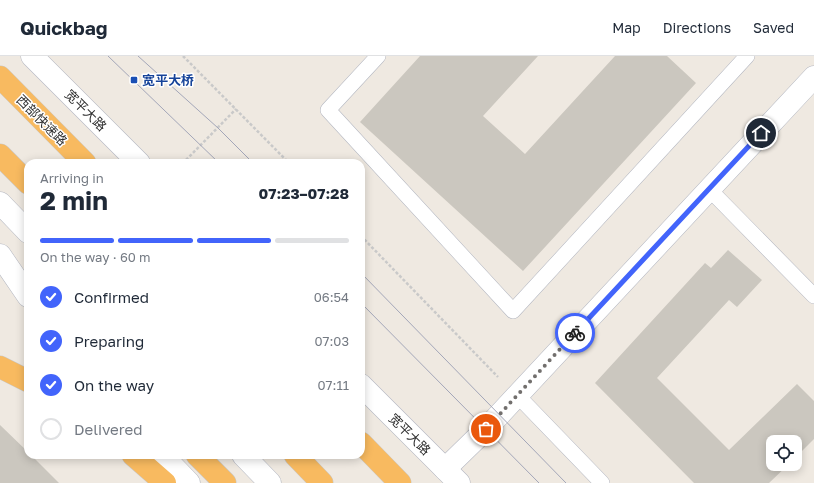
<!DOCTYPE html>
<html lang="en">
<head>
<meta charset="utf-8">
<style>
	body { margin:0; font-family:"Golos Text","Noto Sans SC",sans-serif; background:#f2f2f3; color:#1f2937; height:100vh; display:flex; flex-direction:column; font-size:15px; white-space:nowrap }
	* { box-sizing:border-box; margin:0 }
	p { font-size:13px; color:#747a83 }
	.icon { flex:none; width:22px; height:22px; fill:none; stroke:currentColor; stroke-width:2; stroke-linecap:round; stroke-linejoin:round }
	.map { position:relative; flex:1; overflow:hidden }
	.side { position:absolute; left:24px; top:103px; width:341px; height:300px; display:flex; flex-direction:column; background:#fff; border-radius:12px; box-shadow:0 2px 10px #0003 }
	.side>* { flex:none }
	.buttons { position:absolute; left:766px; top:379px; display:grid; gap:8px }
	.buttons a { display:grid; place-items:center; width:36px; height:36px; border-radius:8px; background:#fff; box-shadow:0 2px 10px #0003; font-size:20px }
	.pin { position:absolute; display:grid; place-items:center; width:34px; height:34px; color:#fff; margin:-17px; border:2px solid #fff; border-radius:50%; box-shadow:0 1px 4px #0007 }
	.courier { position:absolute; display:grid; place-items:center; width:40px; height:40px; margin:-20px; border:3px solid #4264fb; border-radius:50%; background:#fff; color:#222; box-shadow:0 1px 5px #0007 }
	.overview em { font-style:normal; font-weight:700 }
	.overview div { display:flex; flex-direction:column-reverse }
	.overview { display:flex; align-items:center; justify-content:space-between; height:68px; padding:0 16px }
	h1 { font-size:26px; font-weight:700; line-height:30px }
	.bar { display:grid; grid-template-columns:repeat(4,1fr); gap:6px 4px; align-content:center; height:48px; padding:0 16px }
	.bar i { height:5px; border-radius:3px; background:#e0e1e3 }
	.bar .on { background:#4264fb }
	.bar p { grid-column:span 4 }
	ol { padding:0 16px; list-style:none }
	li { display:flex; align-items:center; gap:12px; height:44px }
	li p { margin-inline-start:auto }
	li .icon { padding:4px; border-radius:50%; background:#4264fb; color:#fff; stroke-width:4 }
	li:last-child { color:#747a83 }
	li i { width:22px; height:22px; border:2px solid #e0e1e3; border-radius:50% }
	header { display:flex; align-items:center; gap:24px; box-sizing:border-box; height:56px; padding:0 20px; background:#fff; border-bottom:1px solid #e0e1e3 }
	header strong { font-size:19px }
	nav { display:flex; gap:22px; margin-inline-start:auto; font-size:14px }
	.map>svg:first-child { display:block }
	.building { fill:#cbc7bf }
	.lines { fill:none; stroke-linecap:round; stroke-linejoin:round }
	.service-casing { stroke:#b4b7c1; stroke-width:16 }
	.minor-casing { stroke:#b4b7c1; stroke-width:23 }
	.tertiary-casing { stroke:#b4b7c1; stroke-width:23 }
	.secondary-casing { stroke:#b4b7c1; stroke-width:23 }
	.trunk-casing { stroke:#c9c9c9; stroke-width:23 }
	.path { stroke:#c9c9c9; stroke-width:2.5; stroke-dasharray:3 2; stroke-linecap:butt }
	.service { stroke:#fff; stroke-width:15 }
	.minor { stroke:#fff; stroke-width:22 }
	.tertiary { stroke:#fff; stroke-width:22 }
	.secondary { stroke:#fff; stroke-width:22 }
	.trunk { stroke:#f8ba60; stroke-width:22 }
	.tram { stroke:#a3a6b8; stroke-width:1 }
	.done { stroke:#726f6d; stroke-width:4; stroke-dasharray:0 7.2 }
	.route { stroke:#4264fb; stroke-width:5 }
	.transit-dot { fill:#1a4fb4; stroke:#fff; stroke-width:1.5 }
	.labels { text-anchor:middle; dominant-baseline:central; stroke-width:3; stroke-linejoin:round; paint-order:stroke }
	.transit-label { font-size:13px; font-weight:bold; fill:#164399; stroke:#fff; text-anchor:start }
	.street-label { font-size:13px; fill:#2e2e2e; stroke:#fff }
</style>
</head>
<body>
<header>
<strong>Quickbag</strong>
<nav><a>Map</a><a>Directions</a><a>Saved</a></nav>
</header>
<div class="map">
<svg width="814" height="427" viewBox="0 0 814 427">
	<rect width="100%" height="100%" fill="#efe9e1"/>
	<path class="building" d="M 420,0 L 538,0 L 483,60 L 525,98 L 615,0 L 667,0 L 696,27 L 523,215 L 360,66 Z
		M 728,194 L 762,224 L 737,251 L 729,244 L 657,322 L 729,394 L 797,328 L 814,345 L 814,383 L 795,402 L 795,386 L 773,386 L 773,408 L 789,408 L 769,427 L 694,427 L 595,327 L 705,207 L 711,212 Z
		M 0,369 L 28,396 L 28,399 L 31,399 L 59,427 L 0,427 Z"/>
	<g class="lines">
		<g class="service-casing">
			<path id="service" d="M 378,0 L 328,54 L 513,255 L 747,0
				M 709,133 L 814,240
				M 517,339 L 602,427"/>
		</g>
		<g class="minor-casing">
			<path id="minor" d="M 445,413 L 486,373 L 814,21"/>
		</g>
		<g class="tertiary-casing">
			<path id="tertiary" d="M 0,199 L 28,240
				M 162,399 L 189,427"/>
		</g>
		<g class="secondary-casing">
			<path id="secondary" d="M 32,0 L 139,107
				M 0,147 L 28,176
				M 361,329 L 459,427
				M 243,399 L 270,427"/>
		</g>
		<g class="trunk-casing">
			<path id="trunk" d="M 0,21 L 85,107
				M 0,99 L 28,127
				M 0,311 L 28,325
				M 361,387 L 400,427
				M 133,399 L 165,427
				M 197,399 L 225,427
				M 295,399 L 322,427"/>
		</g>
		<path class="path" d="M 183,0 L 289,107
			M 186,104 L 236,53
			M 361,180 L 498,321"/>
		<use href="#service" class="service"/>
		<use href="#minor" class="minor"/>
		<use href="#tertiary" class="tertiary"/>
		<use href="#secondary" class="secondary"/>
		<use href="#trunk" class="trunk"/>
		<path class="tram" d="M 108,0 L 219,107
			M 138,0 L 218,72 L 253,107
			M 361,217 L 566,427
			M 361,247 L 539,427"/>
	</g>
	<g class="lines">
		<path class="done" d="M 486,373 L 575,277"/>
		<path class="route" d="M 575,277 L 761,77"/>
	</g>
	<rect class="transit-dot" x="130" y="20" width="8" height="8" rx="2"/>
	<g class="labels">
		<g class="transit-label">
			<text x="142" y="24">宽平大桥</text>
		</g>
		<g class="street-label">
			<text transform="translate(86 54) rotate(45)">宽平大路</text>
			<text transform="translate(42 64) rotate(45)">西部快速路</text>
			<text transform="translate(410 378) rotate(45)">宽平大路</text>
		</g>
	</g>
</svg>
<div class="buttons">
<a><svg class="icon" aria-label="locate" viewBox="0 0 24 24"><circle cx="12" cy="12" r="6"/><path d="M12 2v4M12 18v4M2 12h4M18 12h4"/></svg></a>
</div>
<div class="pin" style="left:486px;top:373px;background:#ea580c"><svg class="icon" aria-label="bag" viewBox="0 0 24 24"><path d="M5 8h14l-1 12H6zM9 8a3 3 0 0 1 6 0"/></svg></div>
<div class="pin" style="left:761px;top:77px;background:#1f2937"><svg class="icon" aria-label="home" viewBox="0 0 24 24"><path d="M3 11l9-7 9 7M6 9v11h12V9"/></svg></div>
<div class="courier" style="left:575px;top:277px"><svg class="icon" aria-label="bike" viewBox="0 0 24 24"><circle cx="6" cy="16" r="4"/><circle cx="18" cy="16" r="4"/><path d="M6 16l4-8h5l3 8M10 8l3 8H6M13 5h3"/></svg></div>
<section class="side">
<div class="overview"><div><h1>2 min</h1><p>Arriving in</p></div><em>07:23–07:28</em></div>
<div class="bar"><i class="on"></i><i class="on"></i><i class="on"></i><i></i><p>On the way · 60 m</p></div>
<ol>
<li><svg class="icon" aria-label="check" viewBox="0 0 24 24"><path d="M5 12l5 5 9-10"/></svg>Confirmed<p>06:54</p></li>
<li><svg class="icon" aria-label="check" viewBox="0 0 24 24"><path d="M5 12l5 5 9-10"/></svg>Preparing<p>07:03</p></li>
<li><svg class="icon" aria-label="check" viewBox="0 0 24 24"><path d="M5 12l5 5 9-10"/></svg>On the way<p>07:11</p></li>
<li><i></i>Delivered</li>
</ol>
</section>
</div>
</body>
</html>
